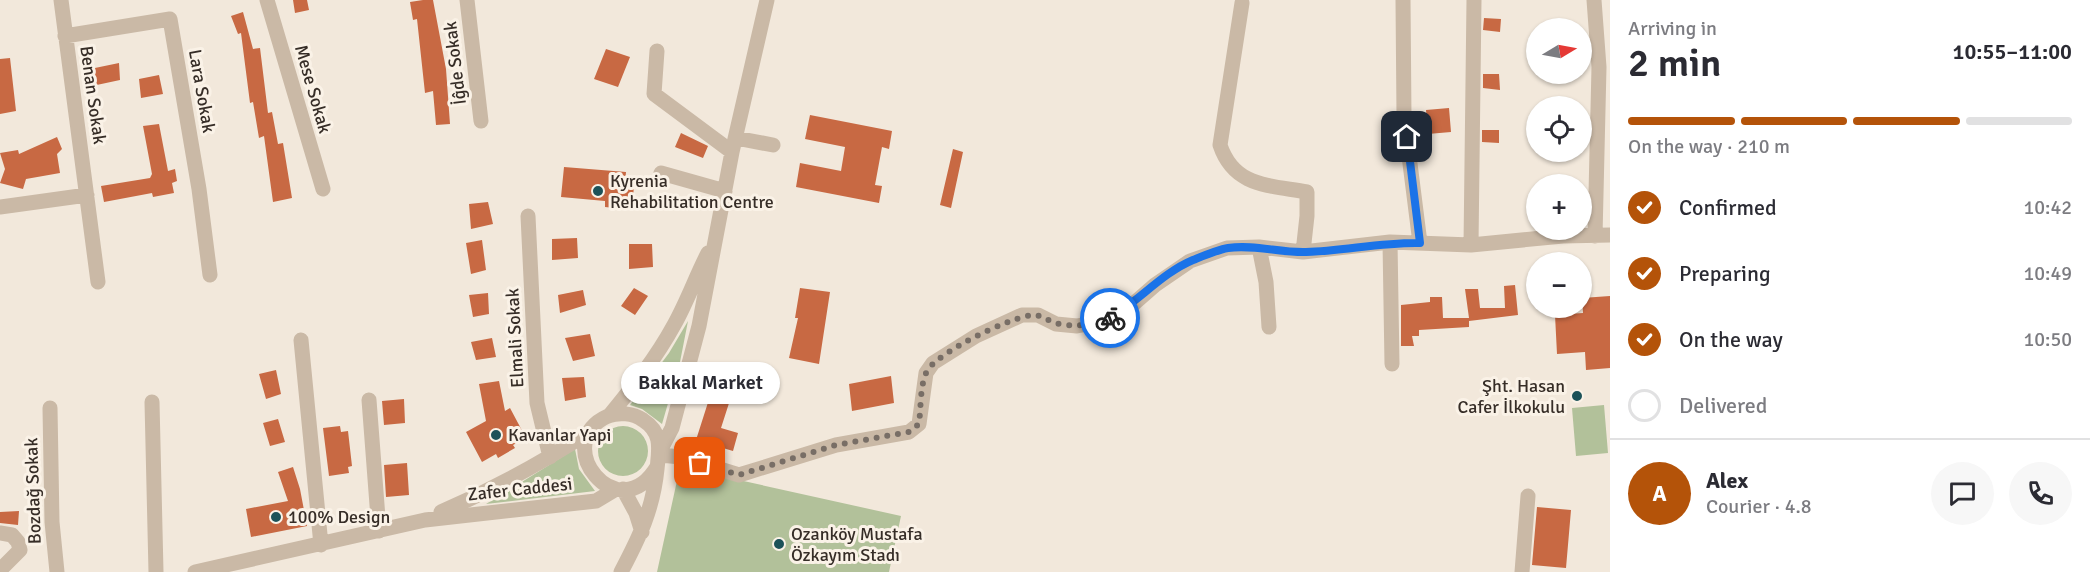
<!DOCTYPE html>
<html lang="en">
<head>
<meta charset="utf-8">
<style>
	body { margin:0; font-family:Signika,sans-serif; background:#f7f7f7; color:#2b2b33; height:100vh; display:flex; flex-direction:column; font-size:22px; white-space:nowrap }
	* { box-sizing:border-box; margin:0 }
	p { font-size:20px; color:#7c7c81 }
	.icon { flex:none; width:33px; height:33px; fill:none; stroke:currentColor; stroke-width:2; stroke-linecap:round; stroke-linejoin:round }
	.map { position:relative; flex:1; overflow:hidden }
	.drawer { display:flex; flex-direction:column; background:#fff; width:480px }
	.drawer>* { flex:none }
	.needle { width:39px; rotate:80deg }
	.fabs { position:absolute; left:1526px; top:18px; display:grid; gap:12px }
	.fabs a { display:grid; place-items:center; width:66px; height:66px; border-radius:50%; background:#fff; box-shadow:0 2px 4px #0004; font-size:30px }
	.pin { position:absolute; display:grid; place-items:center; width:51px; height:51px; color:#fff; margin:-26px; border-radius:12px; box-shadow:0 3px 9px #0006 }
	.courier { position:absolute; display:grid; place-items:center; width:60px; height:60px; margin:-30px; border:4px solid #1a73e8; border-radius:50%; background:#fff; color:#222; box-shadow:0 2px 8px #0007 }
	.bubble { position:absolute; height:42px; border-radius:21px; background:#fff; box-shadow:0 2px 4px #0004; font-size:20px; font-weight:600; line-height:42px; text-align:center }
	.overview em { font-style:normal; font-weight:600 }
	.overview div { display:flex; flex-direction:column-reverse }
	.overview { display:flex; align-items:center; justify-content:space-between; height:102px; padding:0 18px }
	h1 { font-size:39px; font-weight:600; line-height:45px }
	.bar { display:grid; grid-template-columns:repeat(4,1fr); gap:9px 6px; align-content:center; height:72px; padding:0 18px }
	.bar i { height:8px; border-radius:4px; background:#e1e1e2 }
	.bar .on { background:#b45309 }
	.bar p { grid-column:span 4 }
	.line { display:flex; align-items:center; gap:15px; padding:0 18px; border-top:2px solid #e1e1e2 }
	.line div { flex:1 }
	.round { display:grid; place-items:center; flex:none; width:63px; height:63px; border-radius:32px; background:#f7f7f7 }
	ol { padding:0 18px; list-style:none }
	li { display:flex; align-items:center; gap:18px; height:66px }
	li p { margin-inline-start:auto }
	li .icon { padding:6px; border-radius:50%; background:#b45309; color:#fff; stroke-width:4 }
	li:last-child { color:#7c7c81 }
	li i { width:33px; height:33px; border:3px solid #e1e1e2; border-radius:50% }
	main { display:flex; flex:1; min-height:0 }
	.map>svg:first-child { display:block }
	.green { fill:#b2c19a }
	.building { fill:#c86943 }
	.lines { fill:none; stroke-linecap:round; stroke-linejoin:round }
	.minor { stroke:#cab9a6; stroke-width:15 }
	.done { stroke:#786e66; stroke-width:6; stroke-dasharray:0 10.8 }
	.route { stroke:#1a73e8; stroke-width:8 }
	.poi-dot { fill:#1c5259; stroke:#faf2e7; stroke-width:2 }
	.labels { text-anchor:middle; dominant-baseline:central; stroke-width:6; stroke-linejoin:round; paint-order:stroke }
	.street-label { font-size:18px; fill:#362d27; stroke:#faf2e7 }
	.poi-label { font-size:18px; fill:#362d27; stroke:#faf2e7; text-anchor:start }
</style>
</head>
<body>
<main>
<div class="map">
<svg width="1610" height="572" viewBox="0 0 1610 572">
	<rect width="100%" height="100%" fill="#f2e8db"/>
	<path class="green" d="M 688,321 L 680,362 L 662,424 L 642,409 L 630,405 L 669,353 Z
		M 1604,405 L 1608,453 L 1576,456 L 1572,408 Z
		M598 451a25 25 0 1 1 50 0a25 25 0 1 1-50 0Z
		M 575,449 L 579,469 L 595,491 L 486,504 Z
		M 680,467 L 901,516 L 889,572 L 657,572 Z"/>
	<path class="building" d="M 293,0 L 307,0 L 309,10 L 295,13 Z
		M 423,0 L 433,0 L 446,69 L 450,124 L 436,125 L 433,91 L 425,93 L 417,19 L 413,20 L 410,2 Z
		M 243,12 L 253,49 L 260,48 L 268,113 L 272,112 L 278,144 L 283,143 L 292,198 L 273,202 L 264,136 L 259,138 L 253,102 L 250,103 L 241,33 L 238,34 L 231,16 Z
		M 1484,18 L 1501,19 L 1500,32 L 1483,30 Z
		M 606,49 L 630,57 L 618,87 L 594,79 Z
		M 10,58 L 16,111 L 0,114 L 0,59 Z
		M 119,63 L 120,80 L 92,86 L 90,69 Z
		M 1483,74 L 1499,74 L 1500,90 L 1483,88 Z
		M 159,75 L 163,94 L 141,98 L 139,79 Z
		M 1449,108 L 1451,132 L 1428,134 L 1426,110 Z
		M 810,115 L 892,131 L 889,149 L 882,147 L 875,185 L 882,186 L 879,203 L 796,187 L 800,163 L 841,171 L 845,147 L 805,139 Z
		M 159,124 L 168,171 L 175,169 L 177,181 L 172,183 L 174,193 L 153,197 L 152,193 L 104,202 L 101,186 L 150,178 L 152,174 L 143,126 Z
		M 1482,130 L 1499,130 L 1499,143 L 1482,142 Z
		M 681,133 L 708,146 L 703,158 L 675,147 Z
		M 57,137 L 62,149 L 57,154 L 60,173 L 26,179 L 23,189 L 0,183 L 5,169 L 0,153 L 18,150 L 19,154 Z
		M 953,149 L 963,152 L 951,208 L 940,205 Z
		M 564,167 L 626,172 L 625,184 L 634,185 L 633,199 L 624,198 L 623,209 L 605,207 L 605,201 L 561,197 Z
		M 488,202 L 493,224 L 471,229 L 469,204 Z
		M 577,238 L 578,258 L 552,260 L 552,239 Z
		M 482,240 L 486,270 L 471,274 L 466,243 Z
		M 629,244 L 652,244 L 653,267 L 629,269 Z
		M 1515,285 L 1518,315 L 1469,321 L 1469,327 L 1419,330 L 1419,336 L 1412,336 L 1414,346 L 1401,346 L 1401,305 L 1430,302 L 1430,297 L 1442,297 L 1443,318 L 1469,318 L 1465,289 L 1478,289 L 1480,308 L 1505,308 L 1504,286 Z
		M 634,288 L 648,296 L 635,315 L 621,306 Z
		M 800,288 L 830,292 L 819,364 L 789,358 L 798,318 L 795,318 Z
		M 583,290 L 586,305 L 560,313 L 558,295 Z
		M 488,293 L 489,314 L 473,317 L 469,295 Z
		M 1610,296 L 1610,368 L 1586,370 L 1585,352 L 1557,354 L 1555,315 L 1583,313 L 1582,298 Z
		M 590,334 L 595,356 L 573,361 L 565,338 Z
		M 492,338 L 496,357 L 476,360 L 471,342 Z
		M 276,370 L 281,394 L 266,399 L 259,374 Z
		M 891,376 L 894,403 L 852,411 L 849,384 Z
		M 584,377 L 586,397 L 565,401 L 562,378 Z
		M 499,381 L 505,411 L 510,408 L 526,438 L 513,445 L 515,448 L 498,458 L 496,454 L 482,462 L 466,432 L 486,421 L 479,384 Z
		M 711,393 L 730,400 L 721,428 L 738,433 L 733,451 L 696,440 Z
		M 404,399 L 405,423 L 384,425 L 382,401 Z
		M 278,419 L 285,442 L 270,446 L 263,423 Z
		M 340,426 L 341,432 L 348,431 L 352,466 L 348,467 L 349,473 L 329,476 L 323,428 Z
		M 407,463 L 409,495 L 386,497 L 384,465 Z
		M 293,467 L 300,489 L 307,526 L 251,537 L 246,509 L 288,501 L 278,472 Z
		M 1537,507 L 1571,510 L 1566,568 L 1532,565 Z
		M 19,511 L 18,525 L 0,523 L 0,512 Z"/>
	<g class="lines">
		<path class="minor" d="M 61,0 L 98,282
			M 267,0 L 323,189
			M 467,0 L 481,121
			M 1403,0 L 1404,116 L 1420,243
			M 1594,0 L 1599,67 L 1595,236
			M 1242,3 L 1220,145 C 1234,187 1269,185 1307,192 L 1307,216 L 1303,252
			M 65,36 L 170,19 L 199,189 L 210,275
			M 657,51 L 654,94 L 732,152
			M 736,138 L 773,145
			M 661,173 L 725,191
			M 0,207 L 87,195
			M 528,216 L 537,403 L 550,457
			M 1390,242 L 1392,364
			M 1471,245 L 1474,0
			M 1259,247 L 1266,282 L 1269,327
			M 301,340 L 321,545
			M 369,400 L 379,531
			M 152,402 L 156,572
			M 50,408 L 52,522 L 57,572
			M 609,416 C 633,387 656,358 674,325 C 687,302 696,276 708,253
			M 661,449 L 672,428 L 699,326 L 732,152 L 767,0
			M 660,455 L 681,457 L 739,475 L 836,445 L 909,432 L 919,424 L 926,373 L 933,363 L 976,336 L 1022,315 L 1038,315 L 1056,324 L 1077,326 L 1107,320 L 1131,306 L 1155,285 L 1190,261 L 1227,248 L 1259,247 L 1303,252 L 1390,242 L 1471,245 L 1563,236 L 1610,235
			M 623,489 L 636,513 L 642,532
			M 441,512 C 494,489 543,462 591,431
			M 0,533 L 12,535 L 18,542 L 20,550 L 2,568
			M 195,572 L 425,520 L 596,501 L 616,489
			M 621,572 C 640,536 653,509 657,469 C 659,449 663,433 643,420 C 633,413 619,412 608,416 C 548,443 618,531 657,467
			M 1522,572 L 1528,496"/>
	</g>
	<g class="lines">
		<path class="done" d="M 700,463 L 739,475 L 836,445 L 909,432 L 919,424 C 921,408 920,387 926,373 C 933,354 1014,315 1034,315 C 1042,315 1048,321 1056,323 C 1071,328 1096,325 1110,318"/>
		<path class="route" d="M 1110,318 C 1139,301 1162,273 1193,260 C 1203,256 1217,250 1228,248 C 1254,244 1280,253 1306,252 C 1344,251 1382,242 1420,243 L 1407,137"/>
	</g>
	<g class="poi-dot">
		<circle cx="598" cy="191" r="6"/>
		<circle cx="1577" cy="396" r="6"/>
		<circle cx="496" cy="435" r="6"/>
		<circle cx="276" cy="517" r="6"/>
		<circle cx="779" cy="544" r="6"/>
	</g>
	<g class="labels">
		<g class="street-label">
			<text transform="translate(455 63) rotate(-97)">İĝde Sokak</text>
			<text transform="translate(313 89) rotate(74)">Mese Sokak</text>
			<text transform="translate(202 91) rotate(80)">Lara Sokak</text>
			<text transform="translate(93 95) rotate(82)">Benan Sokak</text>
			<text transform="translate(515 338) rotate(-93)">Elmali Sokak</text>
			<text transform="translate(520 489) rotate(-6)">Zafer Caddesi</text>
			<text transform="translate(33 491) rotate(-92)">Bozdağ Sokak</text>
		</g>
		<g class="poi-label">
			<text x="610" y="181">Kyrenia<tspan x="610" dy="21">Rehabilitation Centre</tspan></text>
			<text x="1565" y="386" text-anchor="end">Şht. Hasan<tspan x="1565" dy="21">Cafer İlkokulu</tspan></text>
			<text x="508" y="435">Kavanlar Yapi</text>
			<text x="288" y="517">100% Design</text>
			<text x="791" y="534">Ozanköy Mustafa<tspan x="791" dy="21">Özkayım Stadı</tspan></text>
		</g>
	</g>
</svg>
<div class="fabs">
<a><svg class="needle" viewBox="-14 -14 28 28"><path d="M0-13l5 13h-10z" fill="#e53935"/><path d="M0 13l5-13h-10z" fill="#7c7c81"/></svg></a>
<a><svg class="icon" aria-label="locate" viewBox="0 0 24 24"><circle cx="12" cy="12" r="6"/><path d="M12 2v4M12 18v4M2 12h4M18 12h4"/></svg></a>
<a>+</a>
<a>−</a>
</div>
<div class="pin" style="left:700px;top:463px;background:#ea580c"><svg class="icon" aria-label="bag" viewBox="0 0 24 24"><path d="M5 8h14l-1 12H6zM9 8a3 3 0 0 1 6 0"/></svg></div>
<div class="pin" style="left:1407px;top:137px;background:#1f2937"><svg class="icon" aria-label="home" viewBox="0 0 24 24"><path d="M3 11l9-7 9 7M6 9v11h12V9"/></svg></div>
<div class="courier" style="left:1110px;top:318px"><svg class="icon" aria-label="bike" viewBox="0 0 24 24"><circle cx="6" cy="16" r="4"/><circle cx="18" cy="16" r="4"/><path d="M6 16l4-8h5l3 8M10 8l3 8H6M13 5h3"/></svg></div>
<div class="bubble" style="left:621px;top:362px;width:159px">Bakkal Market</div>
</div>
<section class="drawer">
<div class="overview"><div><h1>2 min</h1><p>Arriving in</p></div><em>10:55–11:00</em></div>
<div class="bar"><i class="on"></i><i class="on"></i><i class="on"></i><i></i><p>On the way · 210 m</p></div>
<ol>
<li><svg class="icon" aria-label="check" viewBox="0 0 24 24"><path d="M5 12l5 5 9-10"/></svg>Confirmed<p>10:42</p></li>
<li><svg class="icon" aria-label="check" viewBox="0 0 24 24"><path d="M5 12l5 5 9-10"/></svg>Preparing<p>10:49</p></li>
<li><svg class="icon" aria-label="check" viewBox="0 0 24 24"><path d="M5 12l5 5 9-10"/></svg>On the way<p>10:50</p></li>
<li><i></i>Delivered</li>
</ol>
<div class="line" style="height:108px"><b class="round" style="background:#b45309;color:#fff">A</b><div><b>Alex</b><p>Courier · 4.8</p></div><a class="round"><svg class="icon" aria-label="chat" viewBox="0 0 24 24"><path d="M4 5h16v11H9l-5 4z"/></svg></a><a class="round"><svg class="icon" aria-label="phone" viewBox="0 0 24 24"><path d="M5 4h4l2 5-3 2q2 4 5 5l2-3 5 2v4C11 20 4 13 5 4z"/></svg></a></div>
</section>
</main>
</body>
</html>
